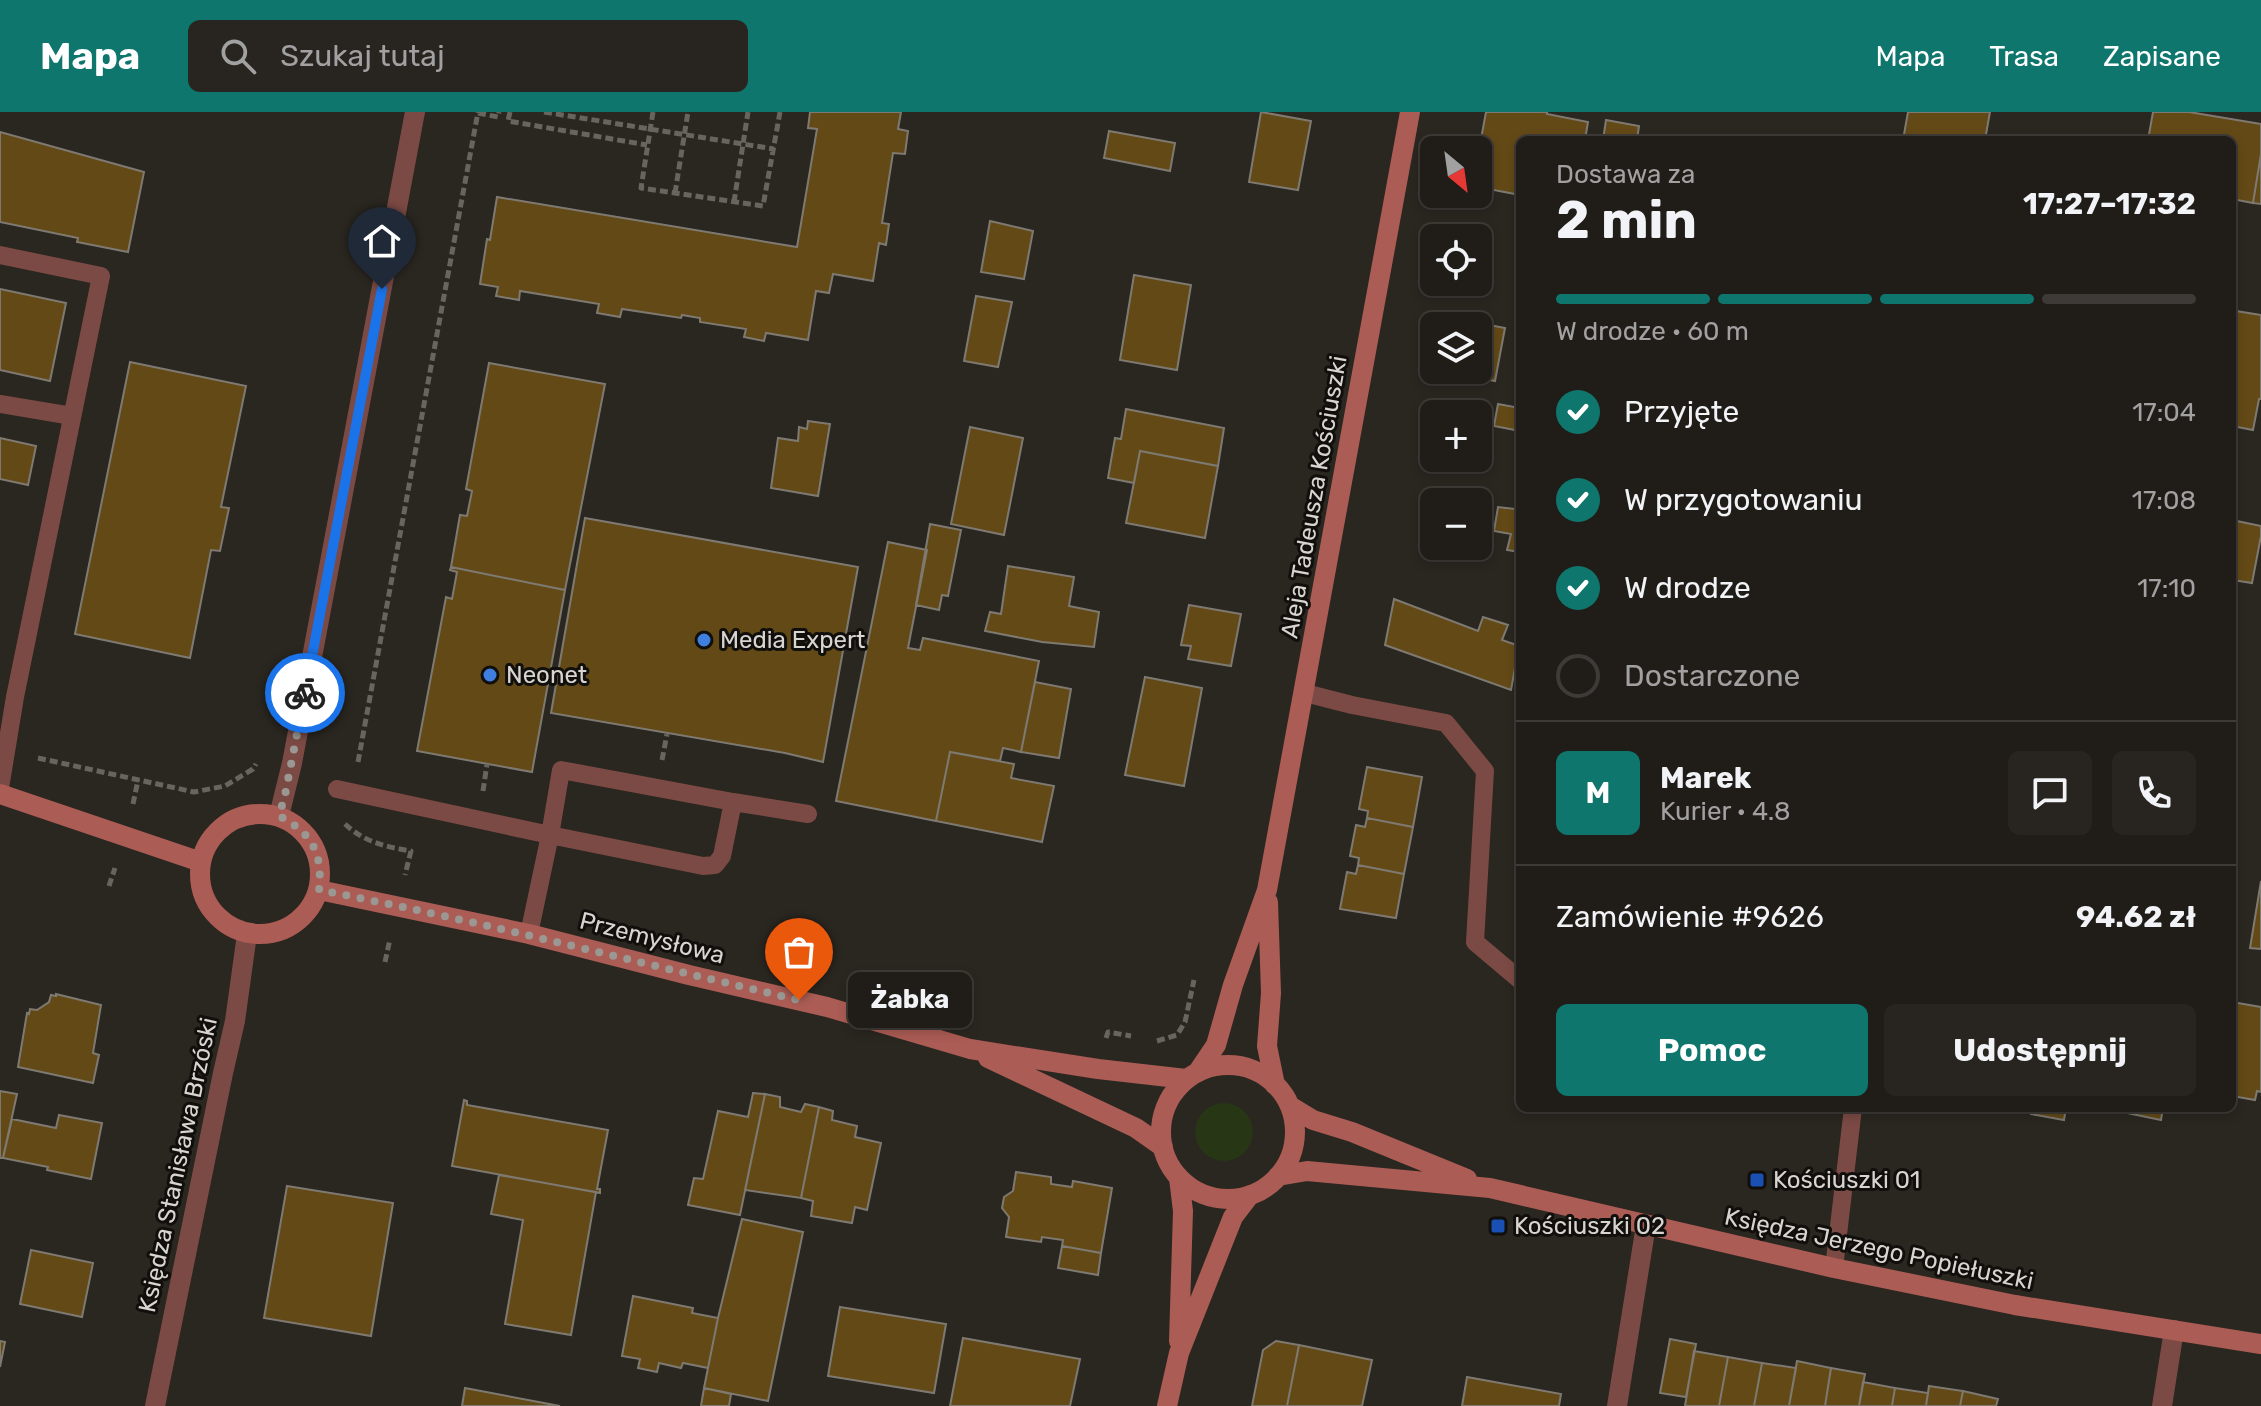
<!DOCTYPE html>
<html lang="pl">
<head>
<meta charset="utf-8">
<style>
	body { margin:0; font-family:Rubik,sans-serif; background:#282521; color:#f1f3f6; height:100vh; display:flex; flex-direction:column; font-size:30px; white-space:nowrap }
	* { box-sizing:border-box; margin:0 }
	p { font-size:26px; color:#a2a1a2 }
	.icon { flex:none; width:44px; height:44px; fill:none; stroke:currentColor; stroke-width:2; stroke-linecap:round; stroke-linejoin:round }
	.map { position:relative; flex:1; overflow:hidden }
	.sheet { position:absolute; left:1516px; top:24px; width:720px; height:976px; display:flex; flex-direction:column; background:#201c18; border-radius:12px; box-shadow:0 4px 12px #0003,0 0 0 2px #3d3a37 }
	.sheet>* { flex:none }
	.needle { width:52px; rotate:151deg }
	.controls { position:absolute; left:1420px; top:24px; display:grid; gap:16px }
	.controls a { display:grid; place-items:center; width:72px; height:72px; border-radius:12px; background:#201c18; box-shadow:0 4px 12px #0003,0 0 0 2px #3d3a37; font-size:40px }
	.pin { position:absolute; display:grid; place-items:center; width:68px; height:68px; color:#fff; margin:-82px -34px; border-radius:50% 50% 50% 0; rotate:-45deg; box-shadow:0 0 8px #0007 }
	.pin .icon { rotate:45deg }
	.courier { position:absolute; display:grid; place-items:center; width:80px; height:80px; margin:-40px; border:6px solid #1a73e8; border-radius:50%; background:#fff; color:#222; box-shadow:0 2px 10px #0007 }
	.bubble { position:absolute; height:56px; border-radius:12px; background:#201c18; box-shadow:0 4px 12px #0003,0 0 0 2px #3d3a37; font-size:26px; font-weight:700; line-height:56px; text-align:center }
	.headline em { font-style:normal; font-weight:700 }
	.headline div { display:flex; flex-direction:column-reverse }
	.headline { display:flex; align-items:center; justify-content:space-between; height:136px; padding:0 40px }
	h1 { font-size:52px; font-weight:700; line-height:60px }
	.bar { display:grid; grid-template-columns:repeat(4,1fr); gap:12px 8px; align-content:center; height:96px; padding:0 40px }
	.bar i { height:10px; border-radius:6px; background:#3d3a37 }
	.bar .active { background:#0f766e }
	.bar p { grid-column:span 4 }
	.line { display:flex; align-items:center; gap:20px; padding:0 40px; border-top:2px solid #3d3a37 }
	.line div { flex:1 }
	.round { display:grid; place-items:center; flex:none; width:84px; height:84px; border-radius:12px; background:#282521 }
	ol { padding:0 40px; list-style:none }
	li { display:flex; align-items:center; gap:24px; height:88px }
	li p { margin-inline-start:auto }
	li .icon { padding:8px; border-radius:50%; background:#0f766e; color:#fff; stroke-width:4 }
	li:last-child { color:#a2a1a2 }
	li i { width:44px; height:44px; border:4px solid #3d3a37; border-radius:50% }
	.cta { display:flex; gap:16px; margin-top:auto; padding:16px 40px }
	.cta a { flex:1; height:92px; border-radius:12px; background:#0f766e; color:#fff; font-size:32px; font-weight:700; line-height:92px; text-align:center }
	.cta a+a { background:#282521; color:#f1f3f6 }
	header { display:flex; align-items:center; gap:48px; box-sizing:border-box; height:112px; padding:0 40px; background:#0f766e; color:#fff }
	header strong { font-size:38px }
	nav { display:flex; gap:44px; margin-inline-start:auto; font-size:28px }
	.search { width:560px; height:72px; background:#282521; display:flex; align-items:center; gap:20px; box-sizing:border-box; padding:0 28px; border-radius:12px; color:#a2a1a2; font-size:30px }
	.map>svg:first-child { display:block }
	.green { fill:#273615 }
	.building { fill:#634916; stroke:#7e7a72; stroke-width:2 }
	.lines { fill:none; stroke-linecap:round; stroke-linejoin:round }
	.path { stroke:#68645f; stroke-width:5; stroke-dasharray:8 4; stroke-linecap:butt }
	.lane { stroke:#7c4a44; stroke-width:18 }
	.street { stroke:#7c4a44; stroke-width:20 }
	.secondary { stroke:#ab5c54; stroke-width:20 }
	.done { stroke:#9b9893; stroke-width:8; stroke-dasharray:0 14.4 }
	.route { stroke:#1a73e8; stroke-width:10 }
	.shop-dot { fill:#3f7fe0; stroke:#110f0c; stroke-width:3 }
	.transit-dot { fill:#1a4fb4; stroke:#110f0c; stroke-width:3 }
	.labels { text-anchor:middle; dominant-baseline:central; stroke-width:6; stroke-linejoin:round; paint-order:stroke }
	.street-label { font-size:24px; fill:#d8d5d1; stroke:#110f0c }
	.poi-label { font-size:24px; fill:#d8d5d1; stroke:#110f0c; text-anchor:start }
</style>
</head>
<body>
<header>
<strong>Mapa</strong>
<div class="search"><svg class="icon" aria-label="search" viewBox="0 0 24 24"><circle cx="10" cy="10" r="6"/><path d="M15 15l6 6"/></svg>Szukaj tutaj</div>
<nav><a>Mapa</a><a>Trasa</a><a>Zapisane</a></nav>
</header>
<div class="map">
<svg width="2261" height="1294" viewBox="0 0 2261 1294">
	<rect width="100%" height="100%" fill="#2a2620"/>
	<path class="green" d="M1195 1020a29 29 0 1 1 58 0a29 29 0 1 1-58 0Z"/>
	<path class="building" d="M 810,0 L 901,0 L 898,17 L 908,19 L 905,42 L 893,41 L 882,111 L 889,112 L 886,133 L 879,131 L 873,169 L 833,162 L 829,181 L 816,179 L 808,228 L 766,221 L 764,229 L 744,225 L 746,217 L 700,210 L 700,206 L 682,203 L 681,206 L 622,197 L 620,205 L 597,201 L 599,192 L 520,179 L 519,188 L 496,184 L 498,175 L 480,172 L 487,127 L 490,128 L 497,85 L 797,135 L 817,17 L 808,16 Z
		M 1261,0 L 1311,9 L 1298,78 L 1249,70 Z
		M 1486,0 L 1547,0 L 1547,2 L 1588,10 L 1585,28 L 1520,28 L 1520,83 L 1478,75 L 1478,43 Z
		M 1908,0 L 1990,0 L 1985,28 L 1903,28 Z
		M 2153,0 L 2189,0 L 2261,12 L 2261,42 L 2253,91 L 2232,87 L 2232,28 L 2148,28 Z
		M 1606,8 L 1639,14 L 1637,28 L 1603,28 Z
		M 1109,19 L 1175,31 L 1170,59 L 1104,46 Z
		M 0,20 L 144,60 L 128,140 L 77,130 L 78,126 L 0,110 Z
		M 2261,42 L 2261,92 L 2253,91 Z
		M 990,109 L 1033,119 L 1024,167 L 981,160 Z
		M 1134,163 L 1191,173 L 1177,258 L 1120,248 Z
		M 0,177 L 66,191 L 50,269 L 0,258 Z
		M 976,184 L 1012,190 L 998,255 L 964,249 Z
		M 2236,199 L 2261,203 L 2261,287 L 2259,287 L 2253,318 L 2232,314 L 2232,218 Z
		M 1448,205 L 1505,216 L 1495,269 L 1439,258 L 1478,258 L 1478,214 L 1447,214 Z
		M 130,250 L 246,274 L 221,395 L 229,396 L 220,439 L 211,438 L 190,546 L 75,522 Z
		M 489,251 L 605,272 L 565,478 L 451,455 L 460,403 L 467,404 L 472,379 L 466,377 Z
		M 1498,292 L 1520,296 L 1520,319 L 1494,314 Z
		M 1126,297 L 1224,316 L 1218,354 L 1140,339 L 1134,371 L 1108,366 L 1115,326 L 1121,327 Z
		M 808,309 L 830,312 L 818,384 L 771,376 L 778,326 L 798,329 L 799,315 L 807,317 Z
		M 970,315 L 1023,326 L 1004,423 L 951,412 Z
		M 0,326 L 36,334 L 28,373 L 0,367 Z
		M 1140,339 L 1218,354 L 1205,426 L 1126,411 Z
		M 1520,364 L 1520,440 L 1507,438 L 1511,422 L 1494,419 L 1498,395 L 1515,397 Z
		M 585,406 L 858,455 L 823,650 L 785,641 L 551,601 Z
		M 2232,408 L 2261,414 L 2261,424 L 2252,471 L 2232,468 Z
		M 930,412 L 961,418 L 948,484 L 942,483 L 939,498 L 916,493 Z
		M 888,430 L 927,438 L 908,536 L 920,538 L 923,526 L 1039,549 L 1021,640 L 1003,636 L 1000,649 L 950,640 L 936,709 L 836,689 Z
		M 1008,454 L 1074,465 L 1069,494 L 1099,500 L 1094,535 L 1042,530 L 985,519 L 990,500 L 1001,502 Z
		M 451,455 L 565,478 L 532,660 L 417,639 L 446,485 L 452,487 L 457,460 L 450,458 Z
		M 1394,487 L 1478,519 L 1483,505 L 1508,513 L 1502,528 L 1519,534 L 1511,578 L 1385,533 Z
		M 1189,493 L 1241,502 L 1231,554 L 1188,547 L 1191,534 L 1181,533 Z
		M 1145,565 L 1202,576 L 1184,674 L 1125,663 Z
		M 1035,570 L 1071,577 L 1059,646 L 1021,640 Z
		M 950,640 L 1014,652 L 1011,666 L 1054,674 L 1042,730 L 936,709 Z
		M 1367,655 L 1422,665 L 1413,715 L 1367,706 L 1368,699 L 1359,697 Z
		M 1367,706 L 1413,715 L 1404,762 L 1358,753 L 1359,746 L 1350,744 L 1356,713 L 1365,715 Z
		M 1358,753 L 1404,762 L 1396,806 L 1340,797 L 1347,760 L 1356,762 Z
		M 2261,769 L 2261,837 L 2250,836 Z
		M 56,882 L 101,893 L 93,941 L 99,943 L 93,971 L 18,955 L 27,901 L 29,902 L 30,897 L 37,898 L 49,890 L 51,883 L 56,884 Z
		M 2232,890 L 2261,895 L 2261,980 L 2257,979 L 2255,988 L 2232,984 Z
		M 0,979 L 17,982 L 3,1046 L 0,1046 Z
		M 753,981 L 765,982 L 740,1103 L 688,1093 L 694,1066 L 703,1067 L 718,999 L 748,1005 Z
		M 765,982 L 780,985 L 780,995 L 801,1000 L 805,992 L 819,995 L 801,1086 L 745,1078 Z
		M 464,988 L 467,989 L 467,993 L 608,1018 L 597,1077 L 600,1077 L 600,1081 L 452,1054 Z
		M 819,995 L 833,999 L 832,1008 L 857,1014 L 855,1025 L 881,1031 L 867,1098 L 855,1095 L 852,1111 L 811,1104 L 813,1089 L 801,1086 Z
		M 2032,996 L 2066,996 L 2064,1008 L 2031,1002 Z
		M 2122,996 L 2163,996 L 2161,1008 L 2122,1000 Z
		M 59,1003 L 102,1011 L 91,1067 L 47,1058 L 48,1055 L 3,1046 L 12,1007 L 56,1016 Z
		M 1016,1060 L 1051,1065 L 1051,1072 L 1072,1075 L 1073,1069 L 1112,1076 L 1101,1141 L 1062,1134 L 1063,1128 L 1042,1125 L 1041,1130 L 1006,1125 L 1009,1105 L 1002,1096 L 1004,1085 L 1013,1079 Z
		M 499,1063 L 596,1080 L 571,1223 L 505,1212 L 523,1108 L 491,1102 Z
		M 287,1074 L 393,1091 L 371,1224 L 264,1206 Z
		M 742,1107 L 803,1120 L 768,1289 L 704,1276 L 718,1206 Z
		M 1062,1134 L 1101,1141 L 1098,1163 L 1058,1156 Z
		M 31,1138 L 93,1151 L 82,1205 L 20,1192 Z
		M 633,1184 L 693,1196 L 692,1201 L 718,1206 L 708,1256 L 683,1251 L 681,1256 L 659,1251 L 657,1260 L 638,1256 L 640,1247 L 622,1244 Z
		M 840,1195 L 946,1212 L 934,1281 L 828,1264 Z
		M 963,1226 L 1080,1247 L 1070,1294 L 950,1294 Z
		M 1670,1227 L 1696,1232 L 1686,1285 L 1660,1281 Z
		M 0,1229 L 5,1230 L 0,1255 Z
		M 1276,1229 L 1299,1233 L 1287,1294 L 1252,1294 L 1263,1238 Z
		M 1299,1233 L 1372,1248 L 1362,1294 L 1287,1294 Z
		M 1694,1239 L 1728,1245 L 1719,1294 L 1685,1294 Z
		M 1728,1245 L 1762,1251 L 1754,1294 L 1719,1294 Z
		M 1797,1249 L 1831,1256 L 1825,1294 L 1789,1294 Z
		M 1762,1251 L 1796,1256 L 1789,1294 L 1754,1294 Z
		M 1831,1256 L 1865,1262 L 1859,1294 L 1825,1294 Z
		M 1467,1265 L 1561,1282 L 1559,1294 L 1462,1294 Z
		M 1863,1270 L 1895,1276 L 1892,1294 L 1859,1294 Z
		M 1929,1274 L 1963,1279 L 1960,1294 L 1926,1294 Z
		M 465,1276 L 560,1294 L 462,1294 Z
		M 704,1276 L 731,1282 L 729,1294 L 701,1294 Z
		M 1895,1276 L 1928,1281 L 1926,1294 L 1892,1294 Z
		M 1963,1279 L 1998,1287 L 1996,1294 L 1960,1294 Z"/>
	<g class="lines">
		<path class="path" d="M 510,0 L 508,9 L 647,33
			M 544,0 L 774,37
			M 653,0 L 641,76 L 763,94 L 780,0
			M 478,1 L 498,5 L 499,0
			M 675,81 L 688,0
			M 734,90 L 748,0
			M 38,646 L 194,680 L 225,674 L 253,657 L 256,652
			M 662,648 L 667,622
			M 358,650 L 478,0
			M 483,679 L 487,652
			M 133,692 L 138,668
			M 345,712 C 364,730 386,735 411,739 L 405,763
			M 109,774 L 115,756
			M 385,850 L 390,827
			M 1106,926 L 1108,920 L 1131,924
			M 1157,929 L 1177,923 L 1185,910 L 1194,868"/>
		<path class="lane" d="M 0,143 L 101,164 L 15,585 L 0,676
			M 0,292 L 72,304
			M 1305,581 L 1352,593 L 1446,611 L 1485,659 L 1475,830 L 1520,868
			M 337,677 L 550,723 L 529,822
			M 733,690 L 722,744 L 715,753 L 703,754 L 550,723 L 561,658 L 733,690 L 808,702
			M 1834,1156 L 1853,996"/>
		<path class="street" d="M 279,704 L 292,651 L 415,0
			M 155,1294 L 223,961 L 235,909 L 247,822
			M 1617,1294 L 1646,1113
			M 2162,1294 L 2174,1218"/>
		<path class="secondary" d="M 0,682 L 201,750
			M200 762a60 60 0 1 1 120 0a60 60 0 1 1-120 0Z
			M 319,778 L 529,822 L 689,863 L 827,895 L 970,937 L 1098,957 L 1186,967
			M 1268,790 L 1271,881 L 1267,934 L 1275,973
			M 988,946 L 1136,1016 L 1163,1035
			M1161 1020a67 67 0 1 1 134 0a67 67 0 1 1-134 0Z
			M 1197,961 L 1216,933 L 1233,873 L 1267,778 L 1410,0
			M 1290,994 L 1313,1008 L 1352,1020 L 1467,1067
			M 1278,1064 L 1307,1059 L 1490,1076 L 1834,1156 L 2015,1193 L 2261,1232
			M 1179,1066 L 1183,1099 L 1179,1229
			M 1167,1294 L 1179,1241 L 1233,1105 L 1250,1083"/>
	</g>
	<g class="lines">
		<path class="done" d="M 305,581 L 285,683 L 279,704 C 312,721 323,741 319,778 C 480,809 639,851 799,888"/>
		<path class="route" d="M 305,581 L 382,177"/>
	</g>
	<g class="shop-dot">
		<circle cx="704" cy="528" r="8"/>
		<circle cx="490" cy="563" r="8"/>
	</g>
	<g class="transit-dot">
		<rect x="1749" y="1060" width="16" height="16" rx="4"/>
		<rect x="1490" y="1106" width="16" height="16" rx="4"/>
	</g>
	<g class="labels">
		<g class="street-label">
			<text transform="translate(1314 385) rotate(-80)">Aleja Tadeusza Kościuszki</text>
			<text transform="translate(652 826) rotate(14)">Przemysłowa</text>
			<text transform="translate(178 1053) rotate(-78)">Księdza Stanisława Brzóski</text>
			<text transform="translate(1879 1137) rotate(12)">Księdza Jerzego Popiełuszki</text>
		</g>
		<g class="poi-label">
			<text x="720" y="528">Media Expert</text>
			<text x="506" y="563">Neonet</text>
			<text x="1773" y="1068">Kościuszki 01</text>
			<text x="1514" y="1114">Kościuszki 02</text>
		</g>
	</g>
</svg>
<div class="controls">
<a><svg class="needle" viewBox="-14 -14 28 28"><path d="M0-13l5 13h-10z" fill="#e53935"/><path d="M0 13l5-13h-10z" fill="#a2a1a2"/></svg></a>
<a><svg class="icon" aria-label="locate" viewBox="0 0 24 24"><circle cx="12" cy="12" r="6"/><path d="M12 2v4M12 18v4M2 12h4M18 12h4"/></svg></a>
<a><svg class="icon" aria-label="layers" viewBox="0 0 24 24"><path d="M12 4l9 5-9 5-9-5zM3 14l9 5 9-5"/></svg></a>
<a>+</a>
<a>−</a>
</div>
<div class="pin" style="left:799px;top:888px;background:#ea580c"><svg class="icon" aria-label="bag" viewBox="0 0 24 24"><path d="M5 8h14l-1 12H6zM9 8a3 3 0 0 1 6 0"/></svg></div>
<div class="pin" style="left:382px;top:177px;background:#1f2937"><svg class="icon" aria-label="home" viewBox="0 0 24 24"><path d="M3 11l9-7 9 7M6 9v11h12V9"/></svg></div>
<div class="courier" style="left:305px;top:581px"><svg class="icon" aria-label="bike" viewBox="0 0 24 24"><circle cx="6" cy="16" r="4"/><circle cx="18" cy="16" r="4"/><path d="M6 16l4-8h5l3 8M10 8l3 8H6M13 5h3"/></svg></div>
<div class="bubble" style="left:848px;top:860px;width:124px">Żabka</div>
<section class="sheet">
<div class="headline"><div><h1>2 min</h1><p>Dostawa za</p></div><em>17:27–17:32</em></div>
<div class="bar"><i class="active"></i><i class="active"></i><i class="active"></i><i></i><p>W drodze · 60 m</p></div>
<ol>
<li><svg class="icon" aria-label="check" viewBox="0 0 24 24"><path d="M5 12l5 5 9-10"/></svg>Przyjęte<p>17:04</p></li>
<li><svg class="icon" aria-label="check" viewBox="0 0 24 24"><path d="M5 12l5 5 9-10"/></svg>W przygotowaniu<p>17:08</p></li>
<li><svg class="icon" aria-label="check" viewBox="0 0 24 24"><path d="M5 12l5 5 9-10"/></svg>W drodze<p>17:10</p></li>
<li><i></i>Dostarczone</li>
</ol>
<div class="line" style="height:144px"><b class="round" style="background:#0f766e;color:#fff">M</b><div><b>Marek</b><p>Kurier · 4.8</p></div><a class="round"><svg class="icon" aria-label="chat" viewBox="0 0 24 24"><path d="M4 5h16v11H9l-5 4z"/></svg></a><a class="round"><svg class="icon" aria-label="phone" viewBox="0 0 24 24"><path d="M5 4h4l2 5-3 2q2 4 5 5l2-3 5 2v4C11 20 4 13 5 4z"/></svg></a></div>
<div class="line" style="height:104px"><div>Zamówienie #9626</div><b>94.62 zł</b></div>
<div class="cta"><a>Pomoc</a><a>Udostępnij</a></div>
</section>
</div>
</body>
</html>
